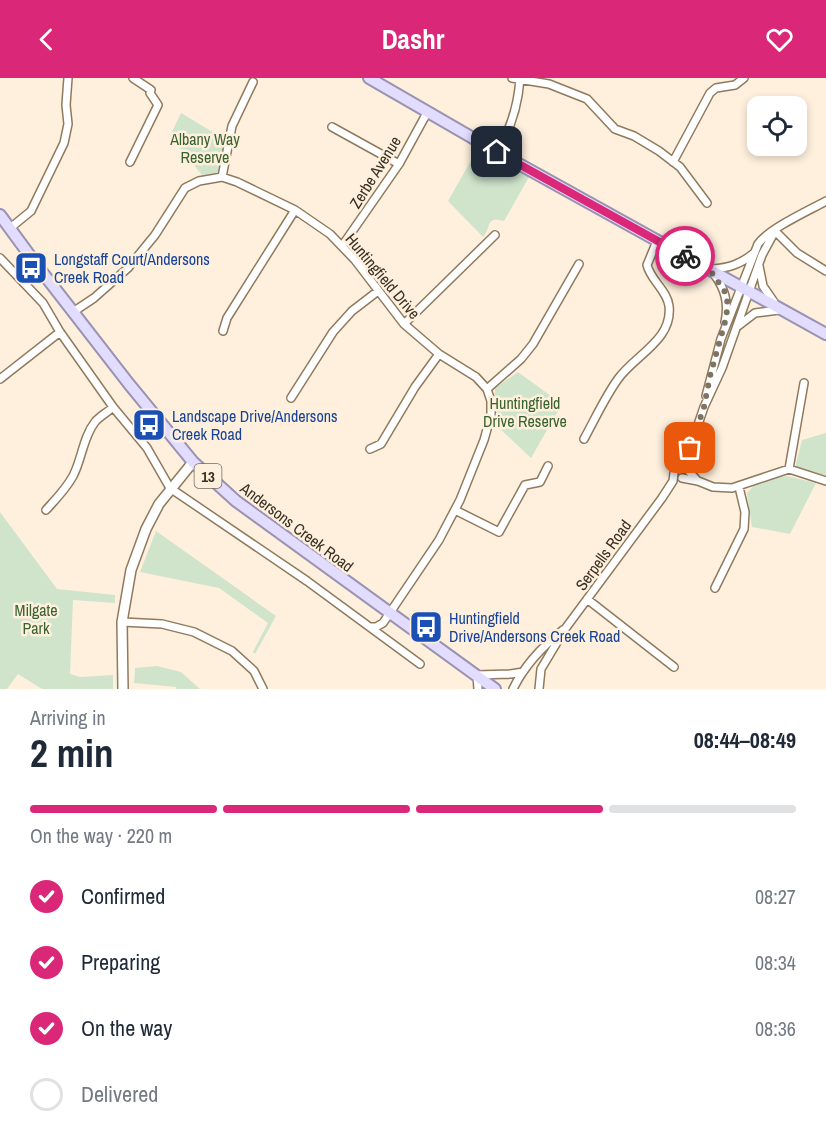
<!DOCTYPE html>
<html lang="en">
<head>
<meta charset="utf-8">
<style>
	body { margin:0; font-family:"Archivo Narrow",sans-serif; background:#f2f2f3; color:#1f2937; height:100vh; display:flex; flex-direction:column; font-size:22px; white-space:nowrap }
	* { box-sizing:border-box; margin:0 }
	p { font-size:20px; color:#747a83 }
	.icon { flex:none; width:33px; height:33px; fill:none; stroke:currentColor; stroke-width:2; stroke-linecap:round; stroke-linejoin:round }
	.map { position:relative; height:611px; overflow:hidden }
	.drawer { display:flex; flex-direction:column; background:#fff; flex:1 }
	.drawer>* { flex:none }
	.tools { position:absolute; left:747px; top:18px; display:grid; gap:12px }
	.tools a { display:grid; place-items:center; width:60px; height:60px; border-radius:12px; background:#fff; box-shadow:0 3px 9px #0003; font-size:30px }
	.pin { position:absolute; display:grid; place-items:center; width:51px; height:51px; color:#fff; margin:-26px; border-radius:12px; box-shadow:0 3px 9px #0006 }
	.courier { position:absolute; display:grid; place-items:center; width:60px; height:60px; margin:-30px; border:4px solid #db2777; border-radius:50%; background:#fff; color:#222; box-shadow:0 2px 8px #0007 }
	.overview em { font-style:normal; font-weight:800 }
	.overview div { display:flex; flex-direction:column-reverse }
	.overview { display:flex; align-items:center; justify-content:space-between; height:102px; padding:0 30px }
	h1 { font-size:39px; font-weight:800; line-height:45px }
	.bar { display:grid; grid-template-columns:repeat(4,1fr); gap:9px 6px; align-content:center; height:72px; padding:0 30px }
	.bar i { height:8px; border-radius:4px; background:#e0e1e3 }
	.bar .on { background:#db2777 }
	.bar p { grid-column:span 4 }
	ol { padding:0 30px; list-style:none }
	li { display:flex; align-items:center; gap:18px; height:66px }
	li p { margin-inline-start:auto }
	li .icon { padding:6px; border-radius:50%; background:#db2777; color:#fff; stroke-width:4 }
	li:last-child { color:#747a83 }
	li i { width:33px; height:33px; border:3px solid #e0e1e3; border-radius:50% }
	header { display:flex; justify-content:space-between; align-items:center; height:78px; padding:0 30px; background:#db2777; color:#fff; font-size:27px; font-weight:800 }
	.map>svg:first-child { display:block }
	.green { fill:#d0e4cb }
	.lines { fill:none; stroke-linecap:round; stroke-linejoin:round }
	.minor-casing { stroke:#8f7a5e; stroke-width:10 }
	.tertiary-casing { stroke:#8f7a5e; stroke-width:12 }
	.primary-casing { stroke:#9a92b1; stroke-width:14 }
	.minor { stroke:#fff; stroke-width:7 }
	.tertiary { stroke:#fff; stroke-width:9 }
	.primary { stroke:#e2ddfe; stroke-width:10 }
	.done { stroke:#7e7365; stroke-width:6; stroke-dasharray:0 10.8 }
	.route { stroke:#db2777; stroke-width:8 }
	.labels { text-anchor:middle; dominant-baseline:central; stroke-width:5; stroke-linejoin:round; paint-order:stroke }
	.shield { fill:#fef0dd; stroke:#746a5c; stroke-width:1.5 }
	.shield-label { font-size:15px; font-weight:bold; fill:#393024 }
	.park-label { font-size:16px; fill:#38622f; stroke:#fef0dd }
	.street-label { font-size:16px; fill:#393024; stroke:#fef0dd }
	.transit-label { font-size:16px; fill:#164399; stroke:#fef0dd; text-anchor:start }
</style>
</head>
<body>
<header><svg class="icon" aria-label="back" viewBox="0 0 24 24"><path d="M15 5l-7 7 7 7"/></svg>Dashr<svg class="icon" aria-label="heart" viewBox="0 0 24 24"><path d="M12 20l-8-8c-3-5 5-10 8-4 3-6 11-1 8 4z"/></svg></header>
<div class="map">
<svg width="826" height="611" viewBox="0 0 826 611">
	<rect width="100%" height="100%" fill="#fef0dd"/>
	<path class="green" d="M 181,35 L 226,62 L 221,94 L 202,97 L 170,58 Z
		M 478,70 L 529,99 L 504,143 C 485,138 492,149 483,159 L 448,123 Z
		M 518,294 L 562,326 L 531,380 L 494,345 L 495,310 Z
		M 826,355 L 826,397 L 795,390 L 802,362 Z
		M 787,398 L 816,405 L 790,456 L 752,449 L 747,415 L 758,403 Z
		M 0,434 L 57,511 L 115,517 L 115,525 L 73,522 L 70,596 L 80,599 L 113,597 L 113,611 L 42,611 L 18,596 L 7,611 L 0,611 Z
		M 156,453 L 276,538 L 255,576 L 253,574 L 268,545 L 219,510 L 140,494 Z
		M 157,588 L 181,594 L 200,611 L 176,611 L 176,609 L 134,605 L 135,590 Z"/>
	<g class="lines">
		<g class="minor-casing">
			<path id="minor" d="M 512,0 L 549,6 L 587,21 L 615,51 L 634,58 L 659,73 L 680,89 L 707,125
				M 332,49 L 399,86
				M 497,74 C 511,51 518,28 520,1
				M 130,84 L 158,27 L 150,15 L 151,12 L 133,0
				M 673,84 L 710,15 L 716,10 L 735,7 L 744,0
				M 222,99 L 232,48 L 253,4
				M 9,151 L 31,133 L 64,65 L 68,46 L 66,27 L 68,0
				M 775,153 L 797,175 L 826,193
				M 342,168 L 399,86 L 428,33
				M 0,180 L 43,225 L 60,254 L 113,329 L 147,370 L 170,410 L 307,503 L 420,586
				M 759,188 L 763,208 L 774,224
				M 712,191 C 729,190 741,186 754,175
				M 714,196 C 725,211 729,225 725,244
				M 73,234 L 94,220 L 128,190 L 155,157 L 185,110 L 199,103 L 222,99 L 237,104 L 295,132 L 330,156 L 355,182 L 404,246 L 439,276 L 476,299 L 487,311 L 491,323 L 491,337 L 484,362 L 460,422 L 439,462 L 383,545 L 376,549 L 370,549
				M 404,246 L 495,157
				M 738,248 L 755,235 L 779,232
				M 223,253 L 227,240 L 295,132
				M 0,301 L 60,254
				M 487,311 L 521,281 L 533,266 L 579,186
				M 706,318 L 721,261 L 758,166 C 770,150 808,133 826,123
				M 291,320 L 333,254 L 352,233 L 378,213
				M 584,361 C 595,341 605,319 618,301 C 635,277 673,262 669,228 C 667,212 651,203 647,187 L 657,163
				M 370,371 L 381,366 L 415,309 L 439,276
				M 677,388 L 684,388 L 696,401
				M 678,388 L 690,370 L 704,329 L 722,290 L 762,177 L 775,153
				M 789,391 L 804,305
				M 682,400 L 698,403 L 713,409 L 732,410 L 789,391 L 826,403
				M 46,432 C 56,421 66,411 73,398 C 82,381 83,359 95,344 C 100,338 108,334 113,329
				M 455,432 L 499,454 L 525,407 L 540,404 L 548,388
				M 715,510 L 744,451 L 745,434 L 739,409
				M 587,521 L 674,589
				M 122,544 L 162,546 L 194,554 L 232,573 L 254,593 L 263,611
				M 478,611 L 477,597 L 511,596 L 523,594
				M 513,611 C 524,588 543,568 563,552
				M 539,611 L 541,591 L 565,551 L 662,420 L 673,403 L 674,395"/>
		</g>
		<g class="tertiary-casing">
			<path id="tertiary" d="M 123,611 L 122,544 L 131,492 L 146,451 L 159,426 L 193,384"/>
		</g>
		<g class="primary-casing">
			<path id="primary" d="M 369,0 L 497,74 L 826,256
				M 0,137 L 39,190 L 129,306 L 193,384 L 236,423 L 495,611"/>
		</g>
		<use href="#minor" class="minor"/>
		<use href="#tertiary" class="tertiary"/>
		<use href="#primary" class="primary"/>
	</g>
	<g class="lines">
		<path class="done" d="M 685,178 L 712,195 L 725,214 L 728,227 L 725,244 L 710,298 L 704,329 L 690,370"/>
		<path class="route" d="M 497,74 L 685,178"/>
	</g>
	<defs>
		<g id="bus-square" transform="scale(1.725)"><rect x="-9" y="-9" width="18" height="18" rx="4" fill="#1a4fb4" stroke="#fef0dd"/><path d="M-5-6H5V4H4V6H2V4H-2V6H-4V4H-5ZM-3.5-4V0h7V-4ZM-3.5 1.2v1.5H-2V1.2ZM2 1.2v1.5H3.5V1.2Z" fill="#fff"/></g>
	</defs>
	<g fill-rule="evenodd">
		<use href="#bus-square" x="31" y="190"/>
		<use href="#bus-square" x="149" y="347"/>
		<use href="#bus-square" x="426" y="549"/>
	</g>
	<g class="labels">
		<rect class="shield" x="194.5" y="386" width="27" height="24" rx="4.5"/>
		<g class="shield-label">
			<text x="208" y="398">13</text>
		</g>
		<g class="park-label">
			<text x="205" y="61">Albany Way<tspan x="205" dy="18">Reserve</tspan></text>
			<text x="525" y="325">Huntingfield<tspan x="525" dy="18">Drive Reserve</tspan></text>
			<text x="36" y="532">Milgate<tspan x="36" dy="18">Park</tspan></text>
		</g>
		<g class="street-label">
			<text transform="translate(375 94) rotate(-58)">Zerbe Avenue</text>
			<text transform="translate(383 198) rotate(50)">Huntingfield Drive</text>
			<text transform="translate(297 449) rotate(37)">Andersons Creek Road</text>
			<text transform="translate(603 477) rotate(-54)">Serpells Road</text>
		</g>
		<g class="transit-label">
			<text x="54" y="181">Longstaff Court/Andersons<tspan x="54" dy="18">Creek Road</tspan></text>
			<text x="172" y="338">Landscape Drive/Andersons<tspan x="172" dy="18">Creek Road</tspan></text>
			<text x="449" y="540">Huntingfield<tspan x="449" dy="18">Drive/Andersons Creek Road</tspan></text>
		</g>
	</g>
</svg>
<div class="tools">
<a><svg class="icon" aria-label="locate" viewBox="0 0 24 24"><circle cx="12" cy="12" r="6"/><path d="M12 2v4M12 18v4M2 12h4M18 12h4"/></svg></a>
</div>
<div class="pin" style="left:690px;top:370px;background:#ea580c"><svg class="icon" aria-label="bag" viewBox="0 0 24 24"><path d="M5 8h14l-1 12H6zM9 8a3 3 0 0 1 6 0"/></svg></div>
<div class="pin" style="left:497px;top:74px;background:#1f2937"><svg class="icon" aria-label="home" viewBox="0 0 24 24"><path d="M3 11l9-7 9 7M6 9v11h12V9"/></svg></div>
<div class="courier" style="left:685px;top:178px"><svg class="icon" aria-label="bike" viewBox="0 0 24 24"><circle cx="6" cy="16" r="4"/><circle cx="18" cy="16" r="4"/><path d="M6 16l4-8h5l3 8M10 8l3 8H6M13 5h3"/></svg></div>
</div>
<section class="drawer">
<div class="overview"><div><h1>2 min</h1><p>Arriving in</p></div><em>08:44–08:49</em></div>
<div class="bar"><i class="on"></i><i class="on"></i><i class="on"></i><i></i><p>On the way · 220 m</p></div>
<ol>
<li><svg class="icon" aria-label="check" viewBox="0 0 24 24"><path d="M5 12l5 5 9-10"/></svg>Confirmed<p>08:27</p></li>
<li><svg class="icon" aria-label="check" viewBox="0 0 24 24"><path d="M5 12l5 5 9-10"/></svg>Preparing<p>08:34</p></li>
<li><svg class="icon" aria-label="check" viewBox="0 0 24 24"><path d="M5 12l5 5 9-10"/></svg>On the way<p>08:36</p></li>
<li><i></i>Delivered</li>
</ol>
</section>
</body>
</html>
